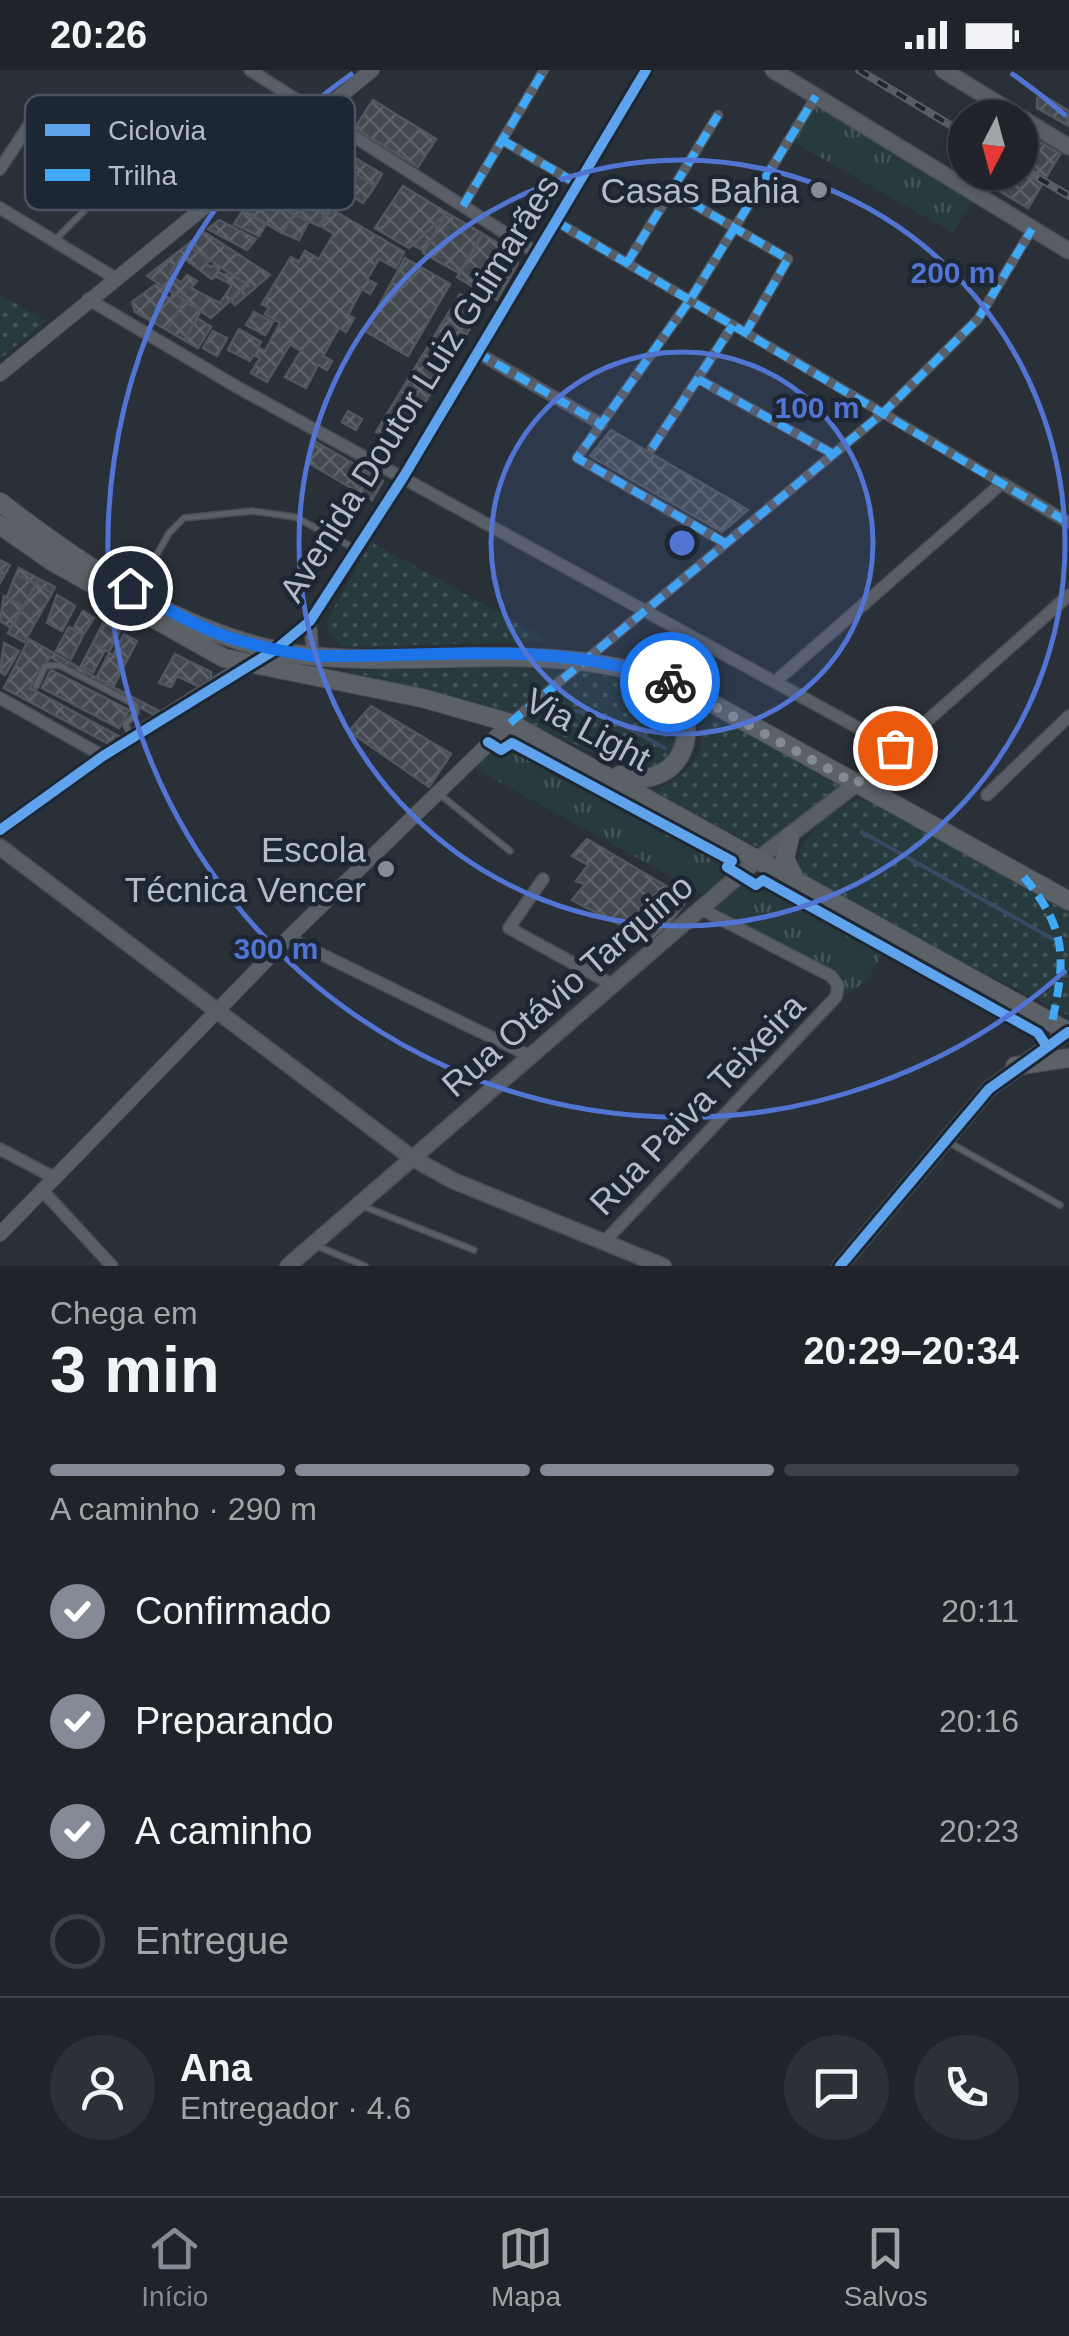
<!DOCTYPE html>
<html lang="pt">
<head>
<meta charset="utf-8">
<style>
	body { margin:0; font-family:Helvetica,sans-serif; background:#2d3036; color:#f1f3f6; height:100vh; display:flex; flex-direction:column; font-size:38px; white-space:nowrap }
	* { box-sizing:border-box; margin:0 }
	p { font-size:32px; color:#a2a4a8 }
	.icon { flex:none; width:55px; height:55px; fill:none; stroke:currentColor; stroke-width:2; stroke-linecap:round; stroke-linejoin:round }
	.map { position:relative; height:1196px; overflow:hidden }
	.side { display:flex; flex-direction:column; background:#20242a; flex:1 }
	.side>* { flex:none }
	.needle { width:65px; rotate:186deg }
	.tools { position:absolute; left:948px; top:30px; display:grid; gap:20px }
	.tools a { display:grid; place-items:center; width:90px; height:90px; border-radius:50%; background:#20242a; box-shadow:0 2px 8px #0004,0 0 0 2px #3d4147; font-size:50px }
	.pin { position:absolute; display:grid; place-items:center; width:85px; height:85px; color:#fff; margin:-42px; border:5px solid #fff; border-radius:50%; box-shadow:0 2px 10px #0007 }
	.courier { position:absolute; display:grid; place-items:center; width:100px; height:100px; margin:-50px; border:8px solid #1a73e8; border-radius:50%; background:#fff; color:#222; box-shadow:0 2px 12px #0007 }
	.overview em { font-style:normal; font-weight:600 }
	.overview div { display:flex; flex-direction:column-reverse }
	.overview { display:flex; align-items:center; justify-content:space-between; height:170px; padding:0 50px }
	h1 { font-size:65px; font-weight:600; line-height:75px }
	.bar { display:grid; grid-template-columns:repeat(4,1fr); gap:15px 10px; align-content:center; height:120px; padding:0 50px }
	.bar i { height:12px; border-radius:8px; background:#3d4147 }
	.bar .on { background:#848b96 }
	.bar p { grid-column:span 4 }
	.line { display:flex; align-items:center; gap:25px; padding:0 50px; border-top:2px solid #3d4147 }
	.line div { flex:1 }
	.round { display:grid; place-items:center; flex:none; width:105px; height:105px; border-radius:52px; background:#2d3036 }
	ol { padding:0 50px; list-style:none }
	li { display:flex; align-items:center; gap:30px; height:110px }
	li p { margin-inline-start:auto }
	li .icon { padding:10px; border-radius:50%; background:#848b96; color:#fff; stroke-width:4 }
	li:last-child { color:#a2a4a8 }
	li i { width:55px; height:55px; border:5px solid #3d4147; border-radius:50% }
	.status { display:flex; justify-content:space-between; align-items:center; height:70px; padding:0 50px; background:#20242a; direction:ltr }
	.status svg { height:28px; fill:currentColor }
	.menu { display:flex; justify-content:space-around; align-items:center; height:140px; border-top:2px solid #3d4147; background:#20242a; font-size:28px; color:#a2a4a8 }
	.menu a { display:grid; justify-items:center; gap:5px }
	.menu .on { color:#848b96 }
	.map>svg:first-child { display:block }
	.grass { fill:url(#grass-dots) }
	.park { fill:url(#park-tufts) }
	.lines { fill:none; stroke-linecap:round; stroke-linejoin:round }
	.stream { stroke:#384963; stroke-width:4 }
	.building { fill:url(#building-cross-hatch); stroke:#52575f; stroke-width:2.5; fill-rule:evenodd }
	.service-casing { stroke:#484c53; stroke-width:8 }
	.pedestrian-casing { stroke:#484c53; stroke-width:11 }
	.minor-casing { stroke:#484c53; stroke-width:14 }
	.tertiary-casing { stroke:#484c53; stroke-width:16 }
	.secondary-casing { stroke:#484c53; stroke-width:18 }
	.primary-casing { stroke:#484c55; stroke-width:20 }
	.service { stroke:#5a5e66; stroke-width:5 }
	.pedestrian { stroke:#5a5e66; stroke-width:9 }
	.minor { stroke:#5a5e66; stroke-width:11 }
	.tertiary { stroke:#5a5e66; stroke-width:14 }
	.secondary { stroke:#595d64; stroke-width:15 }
	.primary { stroke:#5c6168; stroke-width:18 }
	.rail-casing { stroke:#595d64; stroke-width:8 }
	.rail { stroke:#1d2633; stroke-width:4; stroke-dasharray:11; stroke-linecap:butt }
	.quiet { stroke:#3fa9f5; stroke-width:8; stroke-dasharray:15 8; stroke-linecap:butt }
	.cycleway-casing { stroke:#1d2633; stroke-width:16 }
	.cycleway { stroke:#60a3ed; stroke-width:10 }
	.done { stroke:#848b96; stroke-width:10; stroke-dasharray:0 18 }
	.route { stroke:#1a73e8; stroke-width:12 }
	.ring { fill:none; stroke:#5274d3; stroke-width:5 }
	.poi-dot { fill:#848b96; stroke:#1d2633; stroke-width:4 }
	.labels { text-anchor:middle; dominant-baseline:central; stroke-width:9; stroke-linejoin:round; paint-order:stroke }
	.poi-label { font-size:35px; fill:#b4bcc9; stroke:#1d2633; text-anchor:end }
	.street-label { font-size:35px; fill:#b4bcc9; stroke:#1d2633 }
	.key { fill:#1d2633; stroke:#4a5360; stroke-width:2.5 }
	.key-label { font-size:28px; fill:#b4bcc9 }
	.centre { fill:#5274d3; stroke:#1d2633; stroke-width:5 }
	.ring-label { font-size:30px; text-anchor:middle; font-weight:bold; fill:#5274d3; stroke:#1d2633; stroke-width:9; stroke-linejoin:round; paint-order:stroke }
</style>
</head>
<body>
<div class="status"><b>20:26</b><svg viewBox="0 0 49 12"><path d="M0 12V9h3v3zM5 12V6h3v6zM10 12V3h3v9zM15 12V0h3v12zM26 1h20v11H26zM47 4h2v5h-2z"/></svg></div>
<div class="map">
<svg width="1069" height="1196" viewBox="0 0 1069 1196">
	<defs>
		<pattern id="grass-dots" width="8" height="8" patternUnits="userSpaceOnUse" patternTransform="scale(2.5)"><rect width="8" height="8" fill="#273a3e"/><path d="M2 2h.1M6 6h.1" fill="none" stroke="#445559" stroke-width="1.8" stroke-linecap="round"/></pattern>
		<pattern id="park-tufts" width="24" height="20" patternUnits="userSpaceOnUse" patternTransform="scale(2.5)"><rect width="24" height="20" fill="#273a3e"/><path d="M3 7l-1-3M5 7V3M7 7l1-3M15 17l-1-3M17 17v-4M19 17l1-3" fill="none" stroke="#445559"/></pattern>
		<pattern id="building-cross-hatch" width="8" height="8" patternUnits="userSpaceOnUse" patternTransform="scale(2.5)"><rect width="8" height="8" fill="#444950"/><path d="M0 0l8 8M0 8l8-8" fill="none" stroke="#5d6168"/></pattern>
	</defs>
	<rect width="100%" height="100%" fill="#2a3038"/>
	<path class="grass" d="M 0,225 L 46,251 L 0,289 Z
		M 371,472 L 551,571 L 343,577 L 328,562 L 327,550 Z
		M 513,597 C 552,599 637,602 667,630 C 679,642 679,659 680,674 L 661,697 L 633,701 L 509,644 L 347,601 Z
		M 692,633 L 845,716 L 761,779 L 651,720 C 674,714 705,692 702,664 C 702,654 696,642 692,633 Z
		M 856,729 L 878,734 L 1069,842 L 1069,946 L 802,809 C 785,774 828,744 856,729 Z"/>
	<path class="park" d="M 816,28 L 975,125 L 953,163 L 790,70 Z
		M 502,666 L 746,791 L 704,825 L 467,694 Z
		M 748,801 L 881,873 L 883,882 L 867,911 L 835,932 L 844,907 L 708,839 Z"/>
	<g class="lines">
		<path class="stream" d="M 546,635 L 609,648 L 665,678
			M 862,762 L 1053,869"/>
	</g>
	<path class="building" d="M 1044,26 L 1069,41 L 1069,56 L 1037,38 L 1037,28 Z
		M 373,30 L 436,69 L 418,97 L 355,58 Z
		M 1028,65 L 1060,84 L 1028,138 L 996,119 L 1006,102 L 1020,102 L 1020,79 Z
		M 330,73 L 382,104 L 375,116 L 331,88 L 319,105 L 296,90 L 316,75 Z
		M 331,88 L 375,116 L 363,133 L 319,105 Z
		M 276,105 L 331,133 L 319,156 L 252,124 Z
		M 403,116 L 447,143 L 409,178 L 375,158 Z
		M 252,124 L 294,144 L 282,163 L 236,136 Z
		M 331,139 L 404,182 L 396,198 L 379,189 L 367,209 L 376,214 L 370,224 L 362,219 L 348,245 L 354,248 L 346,262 L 339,258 L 323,286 L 332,291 L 327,300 L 318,295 L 306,318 L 285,307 L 301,281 L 290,274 L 267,312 L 251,303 L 260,288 L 254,285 L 250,291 L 228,280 L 239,259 L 261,272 L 258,277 L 265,281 L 280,253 L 265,244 L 269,238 L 262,234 L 291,187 L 299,192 L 305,181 L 319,189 L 334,164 L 321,156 Z
		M 242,142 L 266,154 L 259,166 L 234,154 Z
		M 447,143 L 483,164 L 459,203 L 423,183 Z
		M 447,143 L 424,181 L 413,175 Z
		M 294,144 L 309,151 L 299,170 L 282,163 Z
		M 219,150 L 256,169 L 247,180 L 208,159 Z
		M 204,162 L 270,205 L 235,235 L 230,230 L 248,215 L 187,175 Z
		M 483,164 L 502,176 L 477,219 L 457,207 Z
		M 187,175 L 210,190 L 206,194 L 211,197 L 216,194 L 221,197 L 218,201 L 224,205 L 228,202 L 248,215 L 211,248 L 147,206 ZM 181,186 L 212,209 L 215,206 L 232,215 L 220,233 L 191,218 L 197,211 L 187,205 L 181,213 L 170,204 Z
		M 502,176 L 518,193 L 497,230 L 477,219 Z
		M 405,188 L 450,214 L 408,286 L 365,261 Z
		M 158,213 L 167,220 L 165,226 L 171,229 L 173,223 L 184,230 L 167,260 L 135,242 L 132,232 Z
		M 460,224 L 483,237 L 399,375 L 376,362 Z
		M 184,230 L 201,241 L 184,270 L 167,260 Z
		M 254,242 L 273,252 L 265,265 L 246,255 Z
		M 197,248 L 211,257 L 198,278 L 184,270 Z
		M 213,261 L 227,268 L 217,286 L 203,278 Z
		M 348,341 L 362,349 L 356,360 L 342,352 Z
		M 611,360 L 748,440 L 722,462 L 590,386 Z
		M 316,372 L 383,411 L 372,430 L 307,392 Z
		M 0,490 L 10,495 L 0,513 Z
		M 19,498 L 39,509 L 36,514 L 16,504 Z
		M 16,504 L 36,514 L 23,537 L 7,527 Z
		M 39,509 L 55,517 L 52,523 L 36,514 Z
		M 36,514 L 52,523 L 24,572 L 8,563 Z
		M 57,525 L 75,536 L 62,561 L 47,553 Z
		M 4,526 L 23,537 L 11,558 L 0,551 Z
		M 83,541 L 94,548 L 83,565 L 73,559 Z
		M 103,553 L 120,561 L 109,582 L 93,573 Z
		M 69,557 L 83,565 L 71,589 L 56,581 Z
		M 124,564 L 137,571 L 126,592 L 113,585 Z
		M 29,569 L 113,617 L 161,642 L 152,644 L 50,587 L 30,618 L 122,668 L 107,673 L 4,618 Z
		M 4,573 L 19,581 L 5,605 L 0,602 Z
		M 93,573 L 105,580 L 93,602 L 81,596 Z
		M 109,583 L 126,592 L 113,617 L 97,607 Z
		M 175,584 L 211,602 L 211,610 L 200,617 L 177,606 L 171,617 L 159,613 Z
		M 51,600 L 129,640 L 119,658 L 42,618 Z
		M 371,636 L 451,684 L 429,717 L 349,661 Z
		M 587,769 L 688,829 L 655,873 L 572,830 L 585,814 L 576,811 L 588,795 L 572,786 Z"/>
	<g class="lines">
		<g class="service-casing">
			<path id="service" d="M 56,169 L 89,136
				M 147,502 L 169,463 L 184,448 L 252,441 L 295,447 L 354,478
				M 36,616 L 45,596 L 59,595 L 136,635 L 136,643 L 125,654 L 131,665
				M 438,723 L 510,781
				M 950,1073 L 1060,1135
				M 360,1135 L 474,1180
				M 317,1176 L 365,1196"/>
		</g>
		<g class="pedestrian-casing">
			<path id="pedestrian" d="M 502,70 L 579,115
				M 671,121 L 788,189 L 746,262
				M 463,136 L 544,0
				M 557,152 L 1002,413
				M 627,193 L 718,45
				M 698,309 L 833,384
				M 652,378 L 733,255
				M 725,473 L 577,388 L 690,230 L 816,26
				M 511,652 L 884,342 L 978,249 L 1032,159"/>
		</g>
		<g class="minor-casing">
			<path id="minor" d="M 250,0 L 538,184
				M 0,99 L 37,43
				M 0,138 L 115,208
				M 88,229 L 237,317 L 895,678
				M 476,282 L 601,354
				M 310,551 L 313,586
				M 275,580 L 310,551 L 404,406 L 646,0
				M 775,612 L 1002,413 L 1069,453
				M 0,628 L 103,686
				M 856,714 L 1069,525
				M 987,725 L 1069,646
				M 543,809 L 509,858 L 613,915
				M 288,868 L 530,986
				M 0,1079 L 53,1107
				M 42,1120 L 112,1196
				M 604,1172 L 836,927 L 838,915 L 831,906 L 701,839"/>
		</g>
		<g class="tertiary-casing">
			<path id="tertiary" d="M 0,304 L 372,0
				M 0,760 L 103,686 L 252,591
				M 0,1164 L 288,868 L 510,653"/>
		</g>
		<g class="secondary-casing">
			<path id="secondary" d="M 773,0 L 1069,181
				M 943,0 L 1069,77
				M 0,777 L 412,1088 L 454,1111 L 663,1196
				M 288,1196 L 757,790 L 856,714
				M 840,1196 L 989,1019 L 1069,961"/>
		</g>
		<g class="primary-casing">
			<path id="primary" d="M 0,432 C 91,502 195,573 311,586 C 438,599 566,565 688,620 L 1069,831
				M 0,455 L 53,492 L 224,588 L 422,628 L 510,653 L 1069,962
				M 620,705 C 684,725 712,646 656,613
				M 790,766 L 785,789 L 796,811
				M 1015,996 L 1069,988"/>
		</g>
		<use href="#service" class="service"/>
		<use href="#pedestrian" class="pedestrian"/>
		<use href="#minor" class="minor"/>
		<use href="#tertiary" class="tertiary"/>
		<use href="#secondary" class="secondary"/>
		<use href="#primary" class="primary"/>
		<g class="rail-casing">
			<path id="rail" d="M 859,0 L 965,64
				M 1020,97 L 1069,126"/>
		</g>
		<use href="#rail" class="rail"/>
		<path class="quiet" d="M 502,70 L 579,115
			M 671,121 L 788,189 L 746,262
			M 463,136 L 544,0
			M 557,152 L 1069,453
			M 627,193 L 718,45
			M 476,282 L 601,354
			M 698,309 L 833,384
			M 652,378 L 733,255
			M 725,473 L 577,388 L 690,230 L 816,26
			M 510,653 L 884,342 L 978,249 L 1032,159
			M 1024,807 C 1067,860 1066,887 1052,952"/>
		<g class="cycleway-casing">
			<path id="cycleway" d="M 488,672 L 501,680 L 512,673 L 732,791 L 727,797 L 756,815 L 763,810 L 1038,963 L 1046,975
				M 0,760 L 103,686 L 275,580 L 310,551 L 404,406 L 646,0
				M 840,1196 L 989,1019 L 1068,962"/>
		</g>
		<use href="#cycleway" class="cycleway"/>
	</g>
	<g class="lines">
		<path class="done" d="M 670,612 L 856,714 L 895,678"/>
		<path class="route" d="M 130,518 C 201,560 231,574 313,586 C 429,588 559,568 670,612"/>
	</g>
	<circle cx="682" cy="473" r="191" fill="#5274d3" fill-opacity=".12"/>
	<g class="ring">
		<circle cx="682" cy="473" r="191"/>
		<circle cx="682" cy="473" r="383"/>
		<path d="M1066 900A574 574 0 1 1 353 3M1011 3A574 574 0 0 1 1066 46"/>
	</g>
	<g class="poi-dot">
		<circle cx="819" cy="120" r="10"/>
		<circle cx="386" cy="799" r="10"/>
	</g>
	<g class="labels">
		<g class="poi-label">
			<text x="799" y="120">Casas Bahia</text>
			<text x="366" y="779">Escola<tspan x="366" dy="40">Técnica Vencer</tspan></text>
		</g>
		<g class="street-label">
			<text transform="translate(419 318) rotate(-58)">Avenida Doutor Luiz Guimarães</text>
			<text transform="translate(588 659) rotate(28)">Via Light</text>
			<text transform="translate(567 915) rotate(-41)">Rua Otávio Tarquino</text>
			<text transform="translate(697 1034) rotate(-46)">Rua Paiva Teixeira</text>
		</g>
	</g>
	<rect x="25" y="25" width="330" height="115" rx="15" class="key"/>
	<rect x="45" y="54" width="45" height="12" fill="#60a3ed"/>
	<rect x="45" y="99" width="45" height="12" fill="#3fa9f5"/>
	<g class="key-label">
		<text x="108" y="70">Ciclovia</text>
		<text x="108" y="115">Trilha</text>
	</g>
	<circle cx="682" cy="473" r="15" class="centre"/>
	<g class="ring-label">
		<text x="953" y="213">200 m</text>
		<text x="817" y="348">100 m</text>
		<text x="276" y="889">300 m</text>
	</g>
</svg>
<div class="tools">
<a><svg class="needle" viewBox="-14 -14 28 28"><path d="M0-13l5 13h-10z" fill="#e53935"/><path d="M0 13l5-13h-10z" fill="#a2a4a8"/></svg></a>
</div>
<div class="pin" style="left:895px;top:678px;background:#ea580c"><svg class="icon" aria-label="bag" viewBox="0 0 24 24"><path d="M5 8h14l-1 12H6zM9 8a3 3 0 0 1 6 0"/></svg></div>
<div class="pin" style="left:130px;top:518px;background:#1f2937"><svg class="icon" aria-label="home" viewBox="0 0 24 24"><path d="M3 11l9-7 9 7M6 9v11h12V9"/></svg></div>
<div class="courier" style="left:670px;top:612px"><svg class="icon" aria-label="bike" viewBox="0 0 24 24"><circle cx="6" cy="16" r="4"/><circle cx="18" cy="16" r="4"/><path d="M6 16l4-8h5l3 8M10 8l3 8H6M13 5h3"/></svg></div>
</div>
<section class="side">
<div class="overview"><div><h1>3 min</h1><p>Chega em</p></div><em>20:29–20:34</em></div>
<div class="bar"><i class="on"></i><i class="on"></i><i class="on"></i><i></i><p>A caminho · 290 m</p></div>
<ol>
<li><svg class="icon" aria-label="check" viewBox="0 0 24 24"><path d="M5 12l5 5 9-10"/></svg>Confirmado<p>20:11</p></li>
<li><svg class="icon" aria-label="check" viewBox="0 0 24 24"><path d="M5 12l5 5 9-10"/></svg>Preparando<p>20:16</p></li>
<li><svg class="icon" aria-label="check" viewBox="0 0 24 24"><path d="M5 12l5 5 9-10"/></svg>A caminho<p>20:23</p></li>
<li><i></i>Entregue</li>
</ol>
<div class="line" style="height:180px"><a class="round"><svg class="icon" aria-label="person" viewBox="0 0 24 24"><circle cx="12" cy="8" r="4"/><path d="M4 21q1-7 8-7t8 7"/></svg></a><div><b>Ana</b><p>Entregador · 4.6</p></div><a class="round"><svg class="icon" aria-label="chat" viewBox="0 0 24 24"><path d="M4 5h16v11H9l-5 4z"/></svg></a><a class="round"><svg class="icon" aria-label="phone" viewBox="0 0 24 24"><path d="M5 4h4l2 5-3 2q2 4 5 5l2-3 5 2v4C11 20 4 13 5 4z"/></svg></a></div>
</section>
<nav class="menu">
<a class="on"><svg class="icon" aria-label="home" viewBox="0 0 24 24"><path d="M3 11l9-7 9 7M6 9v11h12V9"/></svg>Início</a>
<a><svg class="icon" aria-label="map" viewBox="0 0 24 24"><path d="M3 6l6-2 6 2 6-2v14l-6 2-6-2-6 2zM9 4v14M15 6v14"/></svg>Mapa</a>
<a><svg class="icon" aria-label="saved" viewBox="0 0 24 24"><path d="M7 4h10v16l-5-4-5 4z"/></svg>Salvos</a>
</nav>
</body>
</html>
